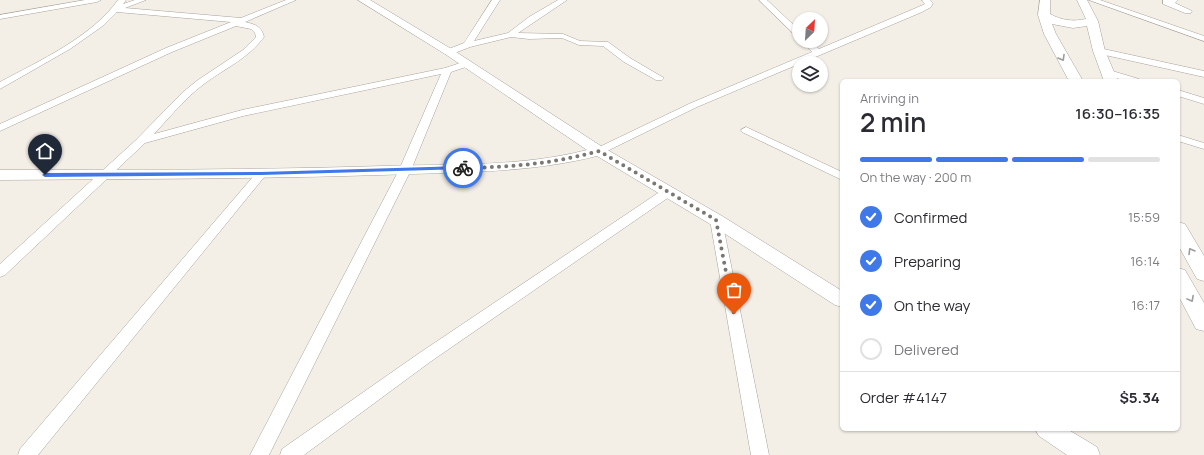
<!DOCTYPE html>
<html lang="en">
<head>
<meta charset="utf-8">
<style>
	body { margin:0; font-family:Manrope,sans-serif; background:#f7f7f7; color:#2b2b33; height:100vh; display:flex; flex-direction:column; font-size:15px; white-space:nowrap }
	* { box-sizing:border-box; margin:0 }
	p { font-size:13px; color:#7c7c81 }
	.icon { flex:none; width:22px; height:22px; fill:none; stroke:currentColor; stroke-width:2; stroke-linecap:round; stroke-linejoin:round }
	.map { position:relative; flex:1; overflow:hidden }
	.side { position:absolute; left:840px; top:79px; width:340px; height:352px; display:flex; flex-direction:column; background:#fff; border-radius:6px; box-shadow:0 1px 3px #0004 }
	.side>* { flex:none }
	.needle { width:26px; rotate:25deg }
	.tools { position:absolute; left:792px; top:12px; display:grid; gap:8px }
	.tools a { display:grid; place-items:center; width:36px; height:36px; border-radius:50%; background:#fff; box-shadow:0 1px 3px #0004; font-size:20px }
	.pin { position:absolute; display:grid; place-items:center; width:34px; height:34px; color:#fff; margin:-41px -17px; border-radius:50% 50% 50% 0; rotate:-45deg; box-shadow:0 0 4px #0007 }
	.pin .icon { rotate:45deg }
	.courier { position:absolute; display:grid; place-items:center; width:40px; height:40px; margin:-20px; border:3px solid #3f78e8; border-radius:50%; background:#fff; color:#222; box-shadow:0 1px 5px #0007 }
	.headline em { font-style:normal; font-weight:600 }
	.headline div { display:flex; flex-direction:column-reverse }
	.headline { display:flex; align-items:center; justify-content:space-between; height:68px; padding:0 20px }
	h1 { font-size:26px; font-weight:600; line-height:30px }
	.bar { display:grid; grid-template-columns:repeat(4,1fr); gap:6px 4px; align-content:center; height:48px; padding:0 20px }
	.bar i { height:5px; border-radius:3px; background:#e1e1e2 }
	.bar .active { background:#3f78e8 }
	.bar p { grid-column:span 4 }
	.line { display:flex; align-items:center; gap:10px; padding:0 20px; border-top:1px solid #e1e1e2 }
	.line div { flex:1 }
	ol { padding:0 20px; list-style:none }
	li { display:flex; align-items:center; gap:12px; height:44px }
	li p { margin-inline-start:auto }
	li .icon { padding:4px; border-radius:50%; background:#3f78e8; color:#fff; stroke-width:4 }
	li:last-child { color:#7c7c81 }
	li i { width:22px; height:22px; border:2px solid #e1e1e2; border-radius:50% }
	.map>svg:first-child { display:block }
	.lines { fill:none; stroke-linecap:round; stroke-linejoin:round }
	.minor-casing { stroke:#a8a39c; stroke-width:1 }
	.tertiary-casing { stroke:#a8a39c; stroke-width:1 }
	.secondary-casing { stroke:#a8a39c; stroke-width:1 }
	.minor { fill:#fff; fill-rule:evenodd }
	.tertiary { fill:#fff; fill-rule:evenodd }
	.secondary { fill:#fff; fill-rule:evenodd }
	.oneway { stroke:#9c9c9a }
	.route { fill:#3f78e8 }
	.done { stroke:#7b7873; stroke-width:4; stroke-dasharray:0 7.2 }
</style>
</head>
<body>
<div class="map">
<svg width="1204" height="455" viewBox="0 0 1204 455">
	<rect width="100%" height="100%" fill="#f3eee6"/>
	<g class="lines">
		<g class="minor-casing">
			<path id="minor" d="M 85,0 L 101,0 L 97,2 L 0,19 L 0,15 Z
				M 118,0 L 126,0 L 123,4 L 135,0 L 146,0 L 125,8 L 241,18 L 286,0 L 296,0 L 245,22 C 255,24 262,27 264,37 C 248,59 225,68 204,84 C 185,98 170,117 154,134 L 242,110 L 445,68 L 466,61 L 470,64 L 469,66 L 451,72 L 411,170 L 269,455 L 250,455 L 399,170 L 441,74 L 243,116 L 145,143 L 5,275 L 0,277 L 0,264 L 136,140 L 183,92 L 198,80 L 243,50 L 256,37 L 255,33 L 251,29 L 236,26 L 172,52 L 0,131 L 0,124 L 166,48 L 231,22 L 117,12 L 104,25 L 70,49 L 0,89 L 0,82 C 39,61 92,37 118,0 Z
				M 492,0 L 500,0 L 474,41 L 508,33 L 529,17 L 558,0 L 567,0 L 518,33 L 563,34 L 580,41 L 608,42 L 630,58 L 664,78 L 662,80 L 656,80 L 624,62 L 603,46 L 579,45 L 562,38 L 529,39 L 511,37 L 470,47 L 452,54 L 446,54 L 445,52 L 446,50 L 464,43 Z
				M 759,0 L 767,0 L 799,30 L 799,36 L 796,36 Z
				M 922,0 L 930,0 L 933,3 L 931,7 L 922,12 L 697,107 L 603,153 L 599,154 L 593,151 L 595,149 L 691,103 L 812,52 L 802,41 L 811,41 L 819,49 L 916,8 L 925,4 Z
				M 1089,0 L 1100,0 L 1204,36 L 1204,41 Z
				M 1163,0 L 1178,0 L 1175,3 L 1192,11 L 1191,13 L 1185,13 L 1163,4 Z
				M 1099,48 L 1204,71 L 1204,77 L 1096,53 L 1095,51 L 1096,49 Z
				M 1109,70 L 1139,79 L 1141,81 L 1126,81 L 1106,75 L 1104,73 L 1106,71 Z
				M 1178,90 L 1204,98 L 1204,104 L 1178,96 Z
				M 746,127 L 842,172 L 842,180 L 742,132 L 741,130 Z
				M 1178,135 L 1204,143 L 1204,149 L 1178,141 Z
				M 261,171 L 265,172 L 267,174 L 265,176 L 38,455 L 18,455 L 20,449 L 257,172 Z
				M 668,188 L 672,189 L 674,192 L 672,195 L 430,362 L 304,455 L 280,455 L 282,449 L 418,354 L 664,189 Z
				M 716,216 L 721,217 L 722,220 L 769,455 L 751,455 L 710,220 L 711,217 Z"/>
		</g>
		<g class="tertiary-casing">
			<path id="tertiary" d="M 358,0 L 370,0 L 453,50 L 604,148 L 722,216 L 842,291 L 842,307 L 835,305 L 710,224 L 597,156 C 526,174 453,172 381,175 C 254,179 127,179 0,180 L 0,170 C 128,170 255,170 383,166 C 451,164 521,167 587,150 L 445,54 Z
				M 1035,429 L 1067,429 L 1097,447 L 1100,455 L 1067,455 L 1039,436 Z"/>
		</g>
		<g class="secondary-casing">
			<path id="secondary" d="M 1040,0 L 1050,0 L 1050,14 C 1061,20 1072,22 1086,19 L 1077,0 L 1087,0 L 1098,21 L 1105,51 L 1118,81 L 1104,81 L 1093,51 L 1087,26 L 1073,28 L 1052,24 L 1056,34 L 1083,81 L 1069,81 L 1044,34 L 1038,15 Z
				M 1178,222 L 1185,224 L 1204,256 L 1204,281 L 1197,279 L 1178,245 Z
				M 1178,268 L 1185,270 L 1204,303 L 1204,331 L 1196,329 L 1178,295 Z"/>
		</g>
		<use href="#minor" class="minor"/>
		<use href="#tertiary" class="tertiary"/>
		<use href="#secondary" class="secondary"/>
	</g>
	<defs><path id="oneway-chevron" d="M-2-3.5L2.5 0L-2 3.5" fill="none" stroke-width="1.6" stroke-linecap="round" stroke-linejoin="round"/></defs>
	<g class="oneway">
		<use href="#oneway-chevron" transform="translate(1062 58) rotate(60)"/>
		<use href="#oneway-chevron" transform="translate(1191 251) rotate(-121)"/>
		<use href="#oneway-chevron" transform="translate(1191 299) rotate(62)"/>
	</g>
	<path class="route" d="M 463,166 L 465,167 L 465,169 L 261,175 L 45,177 L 42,175 L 45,173 L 261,172 Z"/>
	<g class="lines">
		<path class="done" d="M 463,168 C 512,167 551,164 599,151 L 716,220 L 734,314"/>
	</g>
</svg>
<div class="tools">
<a><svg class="needle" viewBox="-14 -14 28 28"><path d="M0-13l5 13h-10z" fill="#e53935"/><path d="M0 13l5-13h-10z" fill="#7c7c81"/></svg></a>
<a><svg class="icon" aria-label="layers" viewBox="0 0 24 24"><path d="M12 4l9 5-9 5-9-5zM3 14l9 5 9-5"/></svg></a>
</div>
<div class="pin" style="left:734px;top:314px;background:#ea580c"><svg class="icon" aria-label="bag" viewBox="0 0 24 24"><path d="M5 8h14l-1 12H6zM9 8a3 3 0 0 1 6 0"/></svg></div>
<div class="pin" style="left:45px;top:175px;background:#1f2937"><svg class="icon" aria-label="home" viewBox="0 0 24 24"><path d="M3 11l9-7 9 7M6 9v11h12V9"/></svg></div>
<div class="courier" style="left:463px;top:168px"><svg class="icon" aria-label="bike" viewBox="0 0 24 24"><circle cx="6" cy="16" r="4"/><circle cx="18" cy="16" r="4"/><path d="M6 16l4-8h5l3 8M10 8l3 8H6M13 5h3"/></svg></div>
<section class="side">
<div class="headline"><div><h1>2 min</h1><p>Arriving in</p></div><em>16:30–16:35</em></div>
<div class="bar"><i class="active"></i><i class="active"></i><i class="active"></i><i></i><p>On the way · 200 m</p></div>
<ol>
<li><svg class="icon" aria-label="check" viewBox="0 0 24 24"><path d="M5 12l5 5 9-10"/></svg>Confirmed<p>15:59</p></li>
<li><svg class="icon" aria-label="check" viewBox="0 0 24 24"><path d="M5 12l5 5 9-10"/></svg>Preparing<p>16:14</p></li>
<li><svg class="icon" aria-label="check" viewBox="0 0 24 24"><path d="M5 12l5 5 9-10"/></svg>On the way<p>16:17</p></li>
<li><i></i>Delivered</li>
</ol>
<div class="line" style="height:52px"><div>Order #4147</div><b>$5.34</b></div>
</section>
</div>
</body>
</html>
